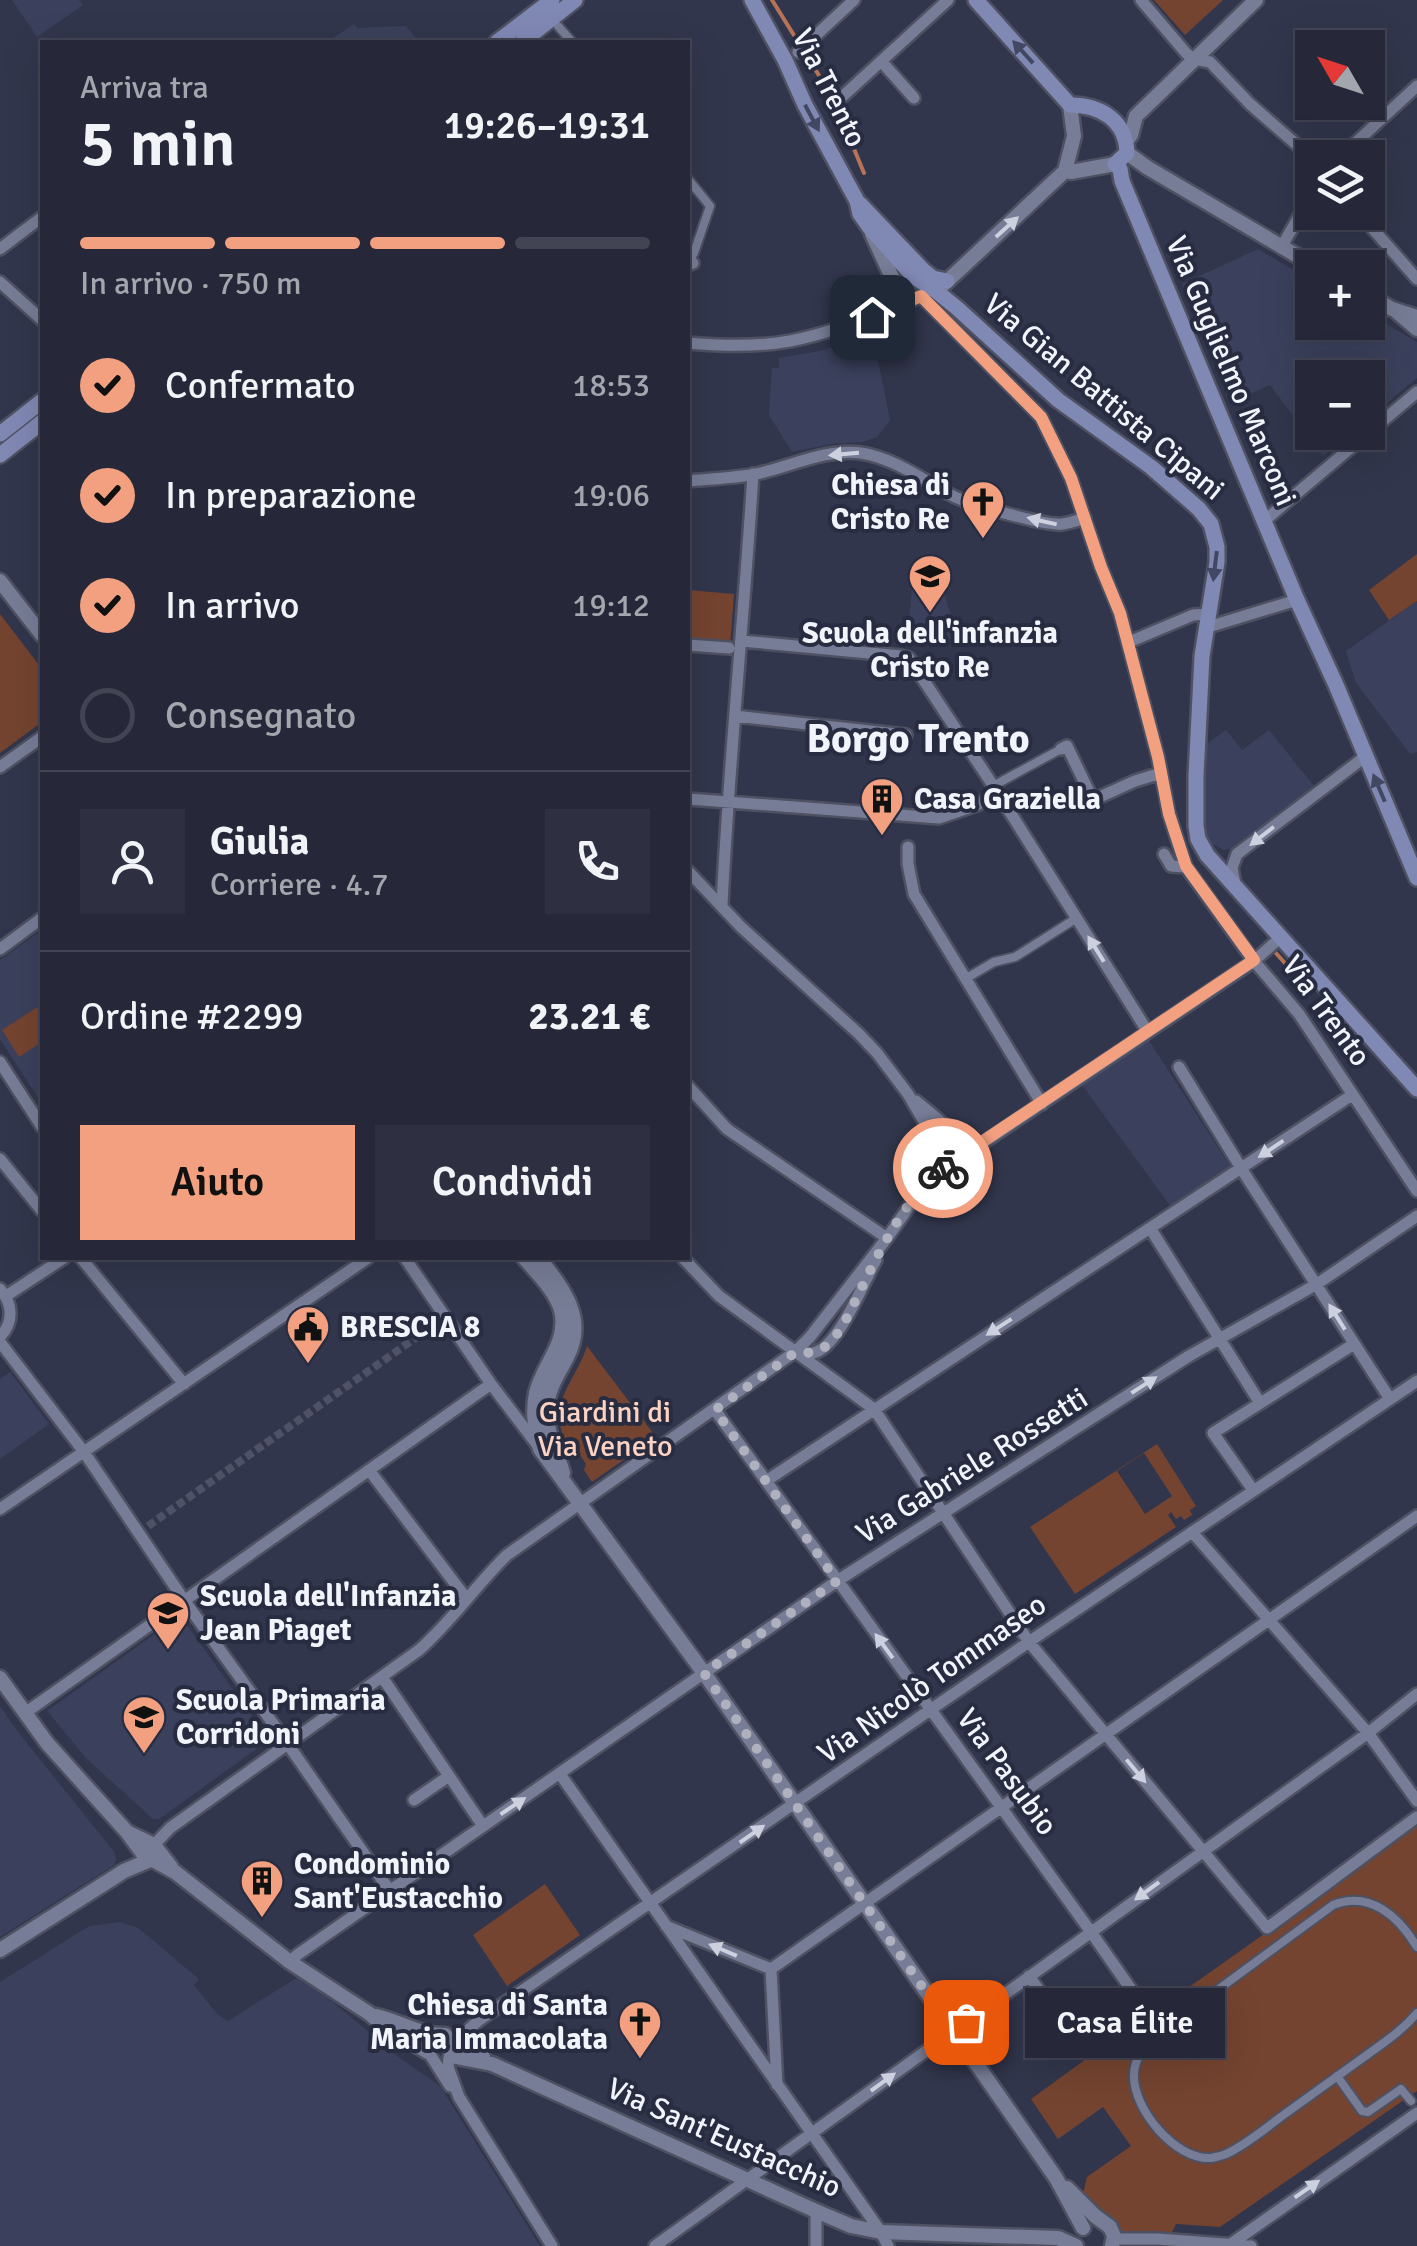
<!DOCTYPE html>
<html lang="it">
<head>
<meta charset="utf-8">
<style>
	body { margin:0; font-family:Signika,sans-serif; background:#2e3041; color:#f1f3f6; height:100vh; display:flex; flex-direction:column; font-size:38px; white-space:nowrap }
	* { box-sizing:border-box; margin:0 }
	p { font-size:32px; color:#a4a6ae }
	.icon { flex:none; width:55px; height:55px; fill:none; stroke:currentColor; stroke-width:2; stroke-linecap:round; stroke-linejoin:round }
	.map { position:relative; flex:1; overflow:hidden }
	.side { position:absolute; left:40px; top:40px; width:650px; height:1220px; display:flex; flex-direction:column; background:#262839; border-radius:0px; box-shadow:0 10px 40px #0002,0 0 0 2px #424453 }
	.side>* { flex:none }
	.needle { width:65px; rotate:309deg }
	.tools { position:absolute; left:1295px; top:30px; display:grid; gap:20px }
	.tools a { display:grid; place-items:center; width:90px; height:90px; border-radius:0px; background:#262839; box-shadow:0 10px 40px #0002,0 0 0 2px #424453; font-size:50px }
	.pin { position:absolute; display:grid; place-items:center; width:85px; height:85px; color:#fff; margin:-42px; border-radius:20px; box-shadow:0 5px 15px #0006 }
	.courier { position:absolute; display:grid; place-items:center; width:100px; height:100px; margin:-50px; border:8px solid #f2a07f; border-radius:50%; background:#fff; color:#222; box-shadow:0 2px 12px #0007 }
	.bubble { position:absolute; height:70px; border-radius:0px; background:#262839; box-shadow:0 10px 40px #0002,0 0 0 2px #424453; font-size:32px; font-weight:600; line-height:70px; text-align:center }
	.overview em { font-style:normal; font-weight:600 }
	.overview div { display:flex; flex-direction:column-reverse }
	.overview { display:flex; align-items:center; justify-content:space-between; height:170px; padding:0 40px }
	h1 { font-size:65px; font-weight:600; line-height:75px }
	.bar { display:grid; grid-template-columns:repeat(4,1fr); gap:15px 10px; align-content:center; height:120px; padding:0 40px }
	.bar i { height:12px; border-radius:8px; background:#424453 }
	.bar .selected { background:#f2a07f }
	.bar p { grid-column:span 4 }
	.line { display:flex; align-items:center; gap:25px; padding:0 40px; border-top:2px solid #424453 }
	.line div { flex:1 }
	.round { display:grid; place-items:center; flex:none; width:105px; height:105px; border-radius:0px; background:#2e3041 }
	ol { padding:0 40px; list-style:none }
	li { display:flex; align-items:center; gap:30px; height:110px }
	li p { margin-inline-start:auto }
	li .icon { padding:10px; border-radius:50%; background:#f2a07f; color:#111; stroke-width:4 }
	li:last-child { color:#a4a6ae }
	li i { width:55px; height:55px; border:5px solid #424453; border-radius:50% }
	.primary-button { display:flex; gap:20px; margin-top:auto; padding:20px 40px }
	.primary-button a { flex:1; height:115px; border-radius:0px; background:#f2a07f; color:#111; font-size:40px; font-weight:600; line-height:115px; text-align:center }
	.primary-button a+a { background:#2e3041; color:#f1f3f6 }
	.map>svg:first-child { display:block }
	.built { fill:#3b405c }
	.green { fill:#744430; fill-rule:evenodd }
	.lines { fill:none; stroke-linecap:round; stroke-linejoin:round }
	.stream { stroke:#b87255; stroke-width:4 }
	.pedestrian-tunnel { stroke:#4f5266; stroke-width:8; stroke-dasharray:8 4; stroke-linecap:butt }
	.pedestrian-casing { stroke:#4e5162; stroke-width:12 }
	.minor-casing { stroke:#4e5162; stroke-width:16 }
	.tertiary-casing { stroke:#4e5162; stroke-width:19 }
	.secondary-casing { stroke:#4e5162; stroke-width:20 }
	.pedestrian { stroke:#787d97; stroke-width:8 }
	.minor { stroke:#787d97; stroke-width:11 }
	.tertiary { stroke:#787d97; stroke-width:14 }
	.secondary { stroke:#8088b4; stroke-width:15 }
	.oneway { fill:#424864 }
	.oneway2 { fill:#cdd0de }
	.done { stroke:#afb2be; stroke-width:10; stroke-dasharray:0 18 }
	.route { stroke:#f2a07f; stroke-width:12 }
	.labels { text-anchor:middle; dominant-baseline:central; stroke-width:8; stroke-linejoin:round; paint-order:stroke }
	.street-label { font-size:30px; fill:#f2f4fc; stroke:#282c41 }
	.poi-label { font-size:30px; font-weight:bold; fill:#f2f4fc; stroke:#282c41; text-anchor:start }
	.park-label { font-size:30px; fill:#fcd3c3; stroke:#282c41 }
	.district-label { font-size:40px; font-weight:bold; fill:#f2f4fc; stroke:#282c41 }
</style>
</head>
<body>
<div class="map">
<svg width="1417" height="2246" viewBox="0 0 1417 2246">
	<rect width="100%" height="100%" fill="#32364c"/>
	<path class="built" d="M 12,0 L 79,0 L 83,5 L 37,37 Z
		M 354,24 L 358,28 L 406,26 L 419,42 L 327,42 Z
		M 1258,249 L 1312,281 L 1312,322 L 1368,322 L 1368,313 L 1417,342 L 1417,378 L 1368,419 L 1368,378 L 1312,378 L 1312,432 L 1351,433 L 1323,456 L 1270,385 L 1233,402 L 1182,284 Z
		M 873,335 L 890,420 L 877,437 L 863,442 L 831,444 L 792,452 L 769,415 L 772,368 L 779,368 L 779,358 L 820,351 Z
		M 915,560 L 934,560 L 939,588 L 943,589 L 959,643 L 907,638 Z
		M 1417,601 L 1417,752 L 1410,754 L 1356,683 L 1346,651 Z
		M 1226,730 L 1242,750 L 1269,730 L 1314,786 L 1236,848 L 1224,850 L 1209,842 L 1204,834 L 1204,746 Z
		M 42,930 L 42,1004 L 3,1030 L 19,1056 L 42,1042 L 42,1104 L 0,1039 L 0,960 Z
		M 1148,1039 L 1230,1166 L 1171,1207 L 1082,1085 Z
		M 10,1372 L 49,1424 L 0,1459 L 0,1379 Z
		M 170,1623 L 187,1625 L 269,1740 L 159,1819 L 153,1819 L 87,1759 L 47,1711 Z
		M 0,1706 L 18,1732 L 115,1853 L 116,1859 L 114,1865 L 0,1937 Z
		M 120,1922 L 138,1928 L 199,1979 L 194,1985 L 217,2014 L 228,2021 L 301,1975 L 397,2056 L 440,2086 L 540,2246 L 0,2246 L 0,1982 L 89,1926 Z"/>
	<path class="green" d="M 1154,0 L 1223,0 L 1185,35 Z
		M 1417,554 L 1417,601 L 1389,620 L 1369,590 Z
		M 688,590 L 734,594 L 730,645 L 688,642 Z
		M 0,614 L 42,669 L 42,722 L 0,753 Z
		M 42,1004 L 42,1042 L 19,1057 L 2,1030 Z
		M 587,1346 L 656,1437 L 592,1482 L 584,1470 L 586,1464 L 569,1439 L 564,1439 C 549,1399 576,1381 587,1346 Z
		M 1157,1444 L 1196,1506 L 1190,1510 L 1192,1515 L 1184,1520 L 1181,1516 L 1176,1519 L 1171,1512 L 1168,1515 L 1176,1527 L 1075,1594 L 1030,1527 ZM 1144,1453 L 1172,1496 L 1145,1514 L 1117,1471 Z
		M 1417,1826 L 1417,2091 L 1220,2227 L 1176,2224 L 1172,2232 L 1120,2234 L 1118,2227 L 1098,2212 L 1083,2194 L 1087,2177 L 1131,2146 L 1103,2107 L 1058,2139 L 1031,2099 L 1122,2033 L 1125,2036 L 1160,2012 L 1158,2009 Z
		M 545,1884 L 580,1935 L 507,1986 L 473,1935 Z"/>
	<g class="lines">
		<path class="stream" d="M 772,0 L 833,98 L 864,173
			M 1275,952 L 1291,970"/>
		<path class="pedestrian-tunnel" d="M 148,1526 L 434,1325"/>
		<g class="pedestrian-casing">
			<path id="pedestrian" d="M 558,26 L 572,42
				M 688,179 L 710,206 L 694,253 L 688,263
				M 993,786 L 1061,749
				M 965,979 L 994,962 L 1015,957 L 1072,921
				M 1417,1947 C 1399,1917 1370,1890 1333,1905 L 1155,2036 C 1144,2047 1134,2059 1134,2075 C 1133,2109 1175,2160 1211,2158 C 1216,2157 1221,2156 1226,2154 C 1248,2144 1269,2125 1289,2111 C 1314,2093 1339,2075 1364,2057 C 1383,2043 1402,2031 1417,2013
				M 1337,2076 L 1362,2111 L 1368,2112 L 1401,2089 L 1411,2101"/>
		</g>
		<g class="minor-casing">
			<path id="minor" d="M 1141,0 L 1186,53 L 1193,59 L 1210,62 L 1250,104 L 1312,158
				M 798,52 L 854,0
				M 881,61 L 914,98
				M 843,96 L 948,0
				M 1339,158 L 1417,86
				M 1358,212 L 1417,279
				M 1282,246 L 1312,194
				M 0,249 L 42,217
				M 688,265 L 693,263
				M 0,282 L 42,320
				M 921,296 L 1041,417 L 1071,478 L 1101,567 L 1120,613 L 1158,757 L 1169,814 L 1186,867 L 1254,961 L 1299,1014 L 1417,1191
				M 688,343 C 721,346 757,347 790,341 C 837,332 881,312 925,295
				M 688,481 C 710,479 734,478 756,474 C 789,467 827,448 861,453 C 894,458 923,480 951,495 C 967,504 1046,526 1062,524 C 1070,523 1078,520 1085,518
				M 1264,521 L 1417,392
				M 1205,628 L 1297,600
				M 742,641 L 901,656 L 909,658 L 998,793 L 1148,1032
				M 1129,642 L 1193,615 L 1208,614
				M 688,645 L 729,648
				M 735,716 L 906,735
				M 1061,749 L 1067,746 L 1093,800 L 1135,781 L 1161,773
				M 0,767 L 42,737
				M 688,799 L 939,818 L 977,805 L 998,793
				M 908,847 L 908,864 L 914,894 L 1042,1104
				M 1164,854 L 1171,866 L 1186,867
				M 688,871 L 741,927 L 859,1034 L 877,1053 L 908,1094 L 944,1156
				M 1235,884 L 1232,868 L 1237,854 L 1366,756
				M 722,904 C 729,761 744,618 753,474
				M 0,949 L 42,918
				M 0,1062 L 42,1127
				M 1179,1067 L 1246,1176 L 1390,1399
				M 688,1086 L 727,1129 L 887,1238
				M 916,1101 L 974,1149
				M 0,1159 L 42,1211
				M 935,1175 L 1254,961 L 1281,937
				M 1150,1228 L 1260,1403
				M 81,1258 L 184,1384
				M 405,1258 L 491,1384 L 538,1446
				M 683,1258 L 719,1296 L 874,1409 L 1029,1642 L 1267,1928 L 1417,1817
				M 0,1289 C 13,1304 14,1322 0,1337
				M 6,1296 L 64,1258
				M 0,1342 L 84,1452 L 184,1600 L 287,1743 L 390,1891
				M 797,1351 C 802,1352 808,1354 813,1353 C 838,1349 864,1281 876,1260
				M 715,1410 L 1091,1932 L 1151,2018
				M 369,1470 L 466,1598
				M 766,1481 L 1352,1095
				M 1253,1490 L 1213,1433 L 1354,1344
				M 0,1509 L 368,1258
				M 1192,1532 L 1368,1733 L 1417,1801
				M 382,1677 L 483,1826
				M 25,1713 L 491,1384
				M 560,1774 L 881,2232 L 888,2246
				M 414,1800 L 449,1776
				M 154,1845 L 170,1828 L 419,1650 C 452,1621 476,1585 507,1555 L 796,1351 L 810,1337 L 887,1238 L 928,1180 L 956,1135
				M 666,1926 L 771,1969 L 777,2085
				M 290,1962 L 297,1955 L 837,1581 L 1189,1356 L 1317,1284 L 1417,1216
				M 771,1969 L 1417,1516
				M 1029,1976 L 1062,2023
				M 453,2044 L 478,2021 L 1042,1633 L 1417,1381
				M 431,2056 L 450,2086
				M 449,2058 L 448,2067 L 459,2097 L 552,2246
				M 816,2211 L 816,2246
				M 1114,2239 L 1158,2239 L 1251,2246
				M 655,2246 L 1368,1733 L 1417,1694
				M 1228,2246 L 1417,2113"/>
		</g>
		<g class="tertiary-casing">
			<path id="tertiary" d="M 1127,140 L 1131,135 L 1136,116 L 1256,0
				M 1127,153 L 1148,168 L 1318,268
				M 1065,171 L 1071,172 L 1115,164
				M 872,234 L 896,286 L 896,293 L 889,310
				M 941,287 L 1065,171 L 1074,136 L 1070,105
				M 1368,295 L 1392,309 L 1417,317
				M 1397,312 L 1417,329
				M 0,581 L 42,635
				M 524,1258 C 537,1273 555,1290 561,1310 C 569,1342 543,1364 536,1393 C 532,1413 535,1430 540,1449 L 704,1673 L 1056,2178 L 1083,2228
				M 539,1258 C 561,1286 587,1317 568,1355 C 560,1372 549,1386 547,1405 C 544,1429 557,1450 563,1473
				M 0,1678 L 47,1743 L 127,1832 L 144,1855 L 175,1872 L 290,1962 L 370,2014 L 385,2027 L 428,2052
				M 127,1832 L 154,1845 L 171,1867
				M 0,1950 L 124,1871 L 150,1860
				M 376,2016 C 399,2021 422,2036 445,2035 L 453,2044 L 466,2047 L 483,2057
				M 451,2056 L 492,2064 L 816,2211 L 851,2226 L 881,2232 L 1058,2238 L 1076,2246
				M 1067,2188 L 1095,2216 L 1110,2227 L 1114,2236 L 1112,2246"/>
		</g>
		<g class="secondary-casing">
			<path id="secondary" d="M 752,0 L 785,60 L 805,105 L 857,201 L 860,214 L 870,228 L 914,277 L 936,291 L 957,308 L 1058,400 L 1151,467 L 1199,509 L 1211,524 L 1217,547 L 1217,562 L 1202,656 L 1196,776 L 1196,826 L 1198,839 L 1207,855 L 1417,1089
				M 976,0 L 1070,105 C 1100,105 1126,120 1127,153 L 1115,164 L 1120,169 L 1122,181 L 1297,600 L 1336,685 L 1417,878
				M 497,42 L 552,0
				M 522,42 L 575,0
				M 860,204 L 923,270 L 933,278 L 947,281
				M 0,434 L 42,401
				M 0,455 L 42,422"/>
		</g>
		<use href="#pedestrian" class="pedestrian"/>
		<use href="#minor" class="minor"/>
		<use href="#tertiary" class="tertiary"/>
		<use href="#secondary" class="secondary"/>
	</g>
	<defs><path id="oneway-solid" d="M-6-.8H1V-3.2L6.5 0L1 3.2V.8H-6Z" transform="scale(2.5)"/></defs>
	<g class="oneway">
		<use href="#oneway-solid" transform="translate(1023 52) rotate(-132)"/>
		<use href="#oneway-solid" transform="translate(812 118) rotate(62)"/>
		<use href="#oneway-solid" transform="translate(1215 566) rotate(97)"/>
		<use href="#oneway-solid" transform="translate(1379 788) rotate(-113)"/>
	</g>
	<g class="oneway2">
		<use href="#oneway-solid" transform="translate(1007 227) rotate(-42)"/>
		<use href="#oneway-solid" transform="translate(844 454) rotate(175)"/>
		<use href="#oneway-solid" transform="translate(1042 521) rotate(-167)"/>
		<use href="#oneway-solid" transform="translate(1262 836) rotate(142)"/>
		<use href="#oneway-solid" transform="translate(1096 949) rotate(-122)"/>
		<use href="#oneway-solid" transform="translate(1271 1149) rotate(146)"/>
		<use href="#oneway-solid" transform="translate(1337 1317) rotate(-122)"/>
		<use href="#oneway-solid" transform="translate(999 1327) rotate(147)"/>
		<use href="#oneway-solid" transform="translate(1144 1385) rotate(-33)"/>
		<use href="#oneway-solid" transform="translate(884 1646) rotate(-126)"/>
		<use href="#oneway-solid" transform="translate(1136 1771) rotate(50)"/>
		<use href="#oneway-solid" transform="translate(513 1806) rotate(-34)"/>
		<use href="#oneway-solid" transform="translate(752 1834) rotate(-35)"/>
		<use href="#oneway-solid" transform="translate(1147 1891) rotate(144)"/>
		<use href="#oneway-solid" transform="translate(723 1950) rotate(-157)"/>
		<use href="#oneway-solid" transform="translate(883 2082) rotate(-36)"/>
		<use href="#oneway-solid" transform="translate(1307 2189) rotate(-35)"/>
	</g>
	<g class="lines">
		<path class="done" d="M 943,1168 C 907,1197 883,1244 863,1285 C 853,1304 843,1332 826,1346 C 816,1354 809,1353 796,1352 L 715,1410 L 837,1581 L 704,1673 L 953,2031 L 966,2022"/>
		<path class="route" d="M 872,317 L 921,296 L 1041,417 L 1071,478 L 1101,567 L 1120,613 L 1158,757 L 1169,814 L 1186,866 L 1254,960 L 943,1168"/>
	</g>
	<defs>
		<g id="church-pin" transform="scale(2.25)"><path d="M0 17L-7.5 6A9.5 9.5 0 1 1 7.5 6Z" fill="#f2a07f" stroke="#282c41"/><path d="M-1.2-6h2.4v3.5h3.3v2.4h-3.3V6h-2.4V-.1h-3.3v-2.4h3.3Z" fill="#111"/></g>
		<g id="school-pin" transform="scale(2.25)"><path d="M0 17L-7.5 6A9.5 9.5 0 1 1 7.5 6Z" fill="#f2a07f" stroke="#282c41"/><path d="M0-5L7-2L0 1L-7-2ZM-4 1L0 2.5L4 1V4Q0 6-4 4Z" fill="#111"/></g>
		<g id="building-pin" transform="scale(2.25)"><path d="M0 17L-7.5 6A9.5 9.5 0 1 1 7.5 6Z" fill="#f2a07f" stroke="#282c41"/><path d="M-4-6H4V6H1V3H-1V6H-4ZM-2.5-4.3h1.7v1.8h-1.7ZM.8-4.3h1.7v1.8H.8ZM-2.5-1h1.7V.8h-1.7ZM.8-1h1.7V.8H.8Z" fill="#111"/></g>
		<g id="civic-pin" transform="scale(2.25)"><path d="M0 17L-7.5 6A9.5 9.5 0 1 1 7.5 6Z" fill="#f2a07f" stroke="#282c41"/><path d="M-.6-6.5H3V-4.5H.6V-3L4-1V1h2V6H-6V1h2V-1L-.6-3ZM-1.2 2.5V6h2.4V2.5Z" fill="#111"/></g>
	</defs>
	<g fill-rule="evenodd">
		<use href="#church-pin" x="983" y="502"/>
		<use href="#school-pin" x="930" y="576"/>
		<use href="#building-pin" x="882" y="799"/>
		<use href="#civic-pin" x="308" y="1327"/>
		<use href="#school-pin" x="168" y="1613"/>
		<use href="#school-pin" x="144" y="1717"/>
		<use href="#building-pin" x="262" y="1881"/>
		<use href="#church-pin" x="640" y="2022"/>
	</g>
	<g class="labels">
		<g class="street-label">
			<text transform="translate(829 88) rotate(63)">Via Trento</text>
			<text transform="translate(1231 371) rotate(67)">Via Guglielmo Marconi</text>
			<text transform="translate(1104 397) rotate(40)">Via Gian Battista Cipani</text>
			<text transform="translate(1326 1011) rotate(54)">Via Trento</text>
			<text transform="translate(972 1466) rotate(-32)">Via Gabriele Rossetti</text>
			<text transform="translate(932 1679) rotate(-35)">Via Nicolò Tommaseo</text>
			<text transform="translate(1007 1772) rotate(54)">Via Pasubio</text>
			<text transform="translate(724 2138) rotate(24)">Via Sant'Eustacchio</text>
		</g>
		<g class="poi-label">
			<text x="950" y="485" text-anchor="end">Chiesa di<tspan x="950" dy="34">Cristo Re</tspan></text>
			<text x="930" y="633" text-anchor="middle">Scuola dell'infanzia<tspan x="930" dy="34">Cristo Re</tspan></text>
			<text x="914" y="799">Casa Graziella</text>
			<text x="340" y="1327">BRESCIA 8</text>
			<text x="200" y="1596">Scuola dell'Infanzia<tspan x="200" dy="34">Jean Piaget</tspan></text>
			<text x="176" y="1700">Scuola Primaria<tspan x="176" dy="34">Corridoni</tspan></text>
			<text x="294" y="1864">Condominio<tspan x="294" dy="34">Sant'Eustacchio</tspan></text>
			<text x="608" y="2005" text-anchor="end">Chiesa di Santa<tspan x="608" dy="34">Maria Immacolata</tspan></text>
		</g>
		<g class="park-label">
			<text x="605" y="1412">Giardini di<tspan x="605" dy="34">Via Veneto</tspan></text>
		</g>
		<g class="district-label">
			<text x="918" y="739">Borgo Trento</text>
		</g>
	</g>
</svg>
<div class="tools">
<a><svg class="needle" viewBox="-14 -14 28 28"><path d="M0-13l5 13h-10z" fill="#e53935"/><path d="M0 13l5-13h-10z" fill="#a4a6ae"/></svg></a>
<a><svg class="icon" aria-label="layers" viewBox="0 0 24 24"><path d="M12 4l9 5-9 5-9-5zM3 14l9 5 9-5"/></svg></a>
<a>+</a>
<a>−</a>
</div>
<div class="pin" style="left:966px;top:2022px;background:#ea580c"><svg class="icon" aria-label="bag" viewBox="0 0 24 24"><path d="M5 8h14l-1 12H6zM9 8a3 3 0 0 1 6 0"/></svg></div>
<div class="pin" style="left:872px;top:317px;background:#1f2937"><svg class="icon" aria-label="home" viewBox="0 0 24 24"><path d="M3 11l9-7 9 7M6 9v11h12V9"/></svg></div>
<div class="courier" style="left:943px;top:1168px"><svg class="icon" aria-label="bike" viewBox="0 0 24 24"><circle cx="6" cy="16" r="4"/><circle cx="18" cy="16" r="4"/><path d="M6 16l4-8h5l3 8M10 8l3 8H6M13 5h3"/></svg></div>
<div class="bubble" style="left:1025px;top:1988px;width:200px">Casa Élite</div>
<section class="side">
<div class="overview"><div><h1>5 min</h1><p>Arriva tra</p></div><em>19:26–19:31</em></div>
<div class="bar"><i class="selected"></i><i class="selected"></i><i class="selected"></i><i></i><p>In arrivo · 750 m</p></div>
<ol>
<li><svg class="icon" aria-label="check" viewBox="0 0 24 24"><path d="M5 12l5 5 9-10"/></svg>Confermato<p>18:53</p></li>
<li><svg class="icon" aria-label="check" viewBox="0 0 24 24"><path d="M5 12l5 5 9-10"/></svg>In preparazione<p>19:06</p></li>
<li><svg class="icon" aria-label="check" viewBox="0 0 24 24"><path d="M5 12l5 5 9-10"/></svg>In arrivo<p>19:12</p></li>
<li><i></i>Consegnato</li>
</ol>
<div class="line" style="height:180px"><a class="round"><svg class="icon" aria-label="person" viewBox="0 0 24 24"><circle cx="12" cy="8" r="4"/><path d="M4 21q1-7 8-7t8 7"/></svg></a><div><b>Giulia</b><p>Corriere · 4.7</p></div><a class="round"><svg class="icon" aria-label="phone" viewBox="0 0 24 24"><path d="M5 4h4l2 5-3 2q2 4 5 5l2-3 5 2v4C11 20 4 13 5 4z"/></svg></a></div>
<div class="line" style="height:130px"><div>Ordine #2299</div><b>23.21 €</b></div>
<div class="primary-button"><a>Aiuto</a><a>Condividi</a></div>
</section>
</div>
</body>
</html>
